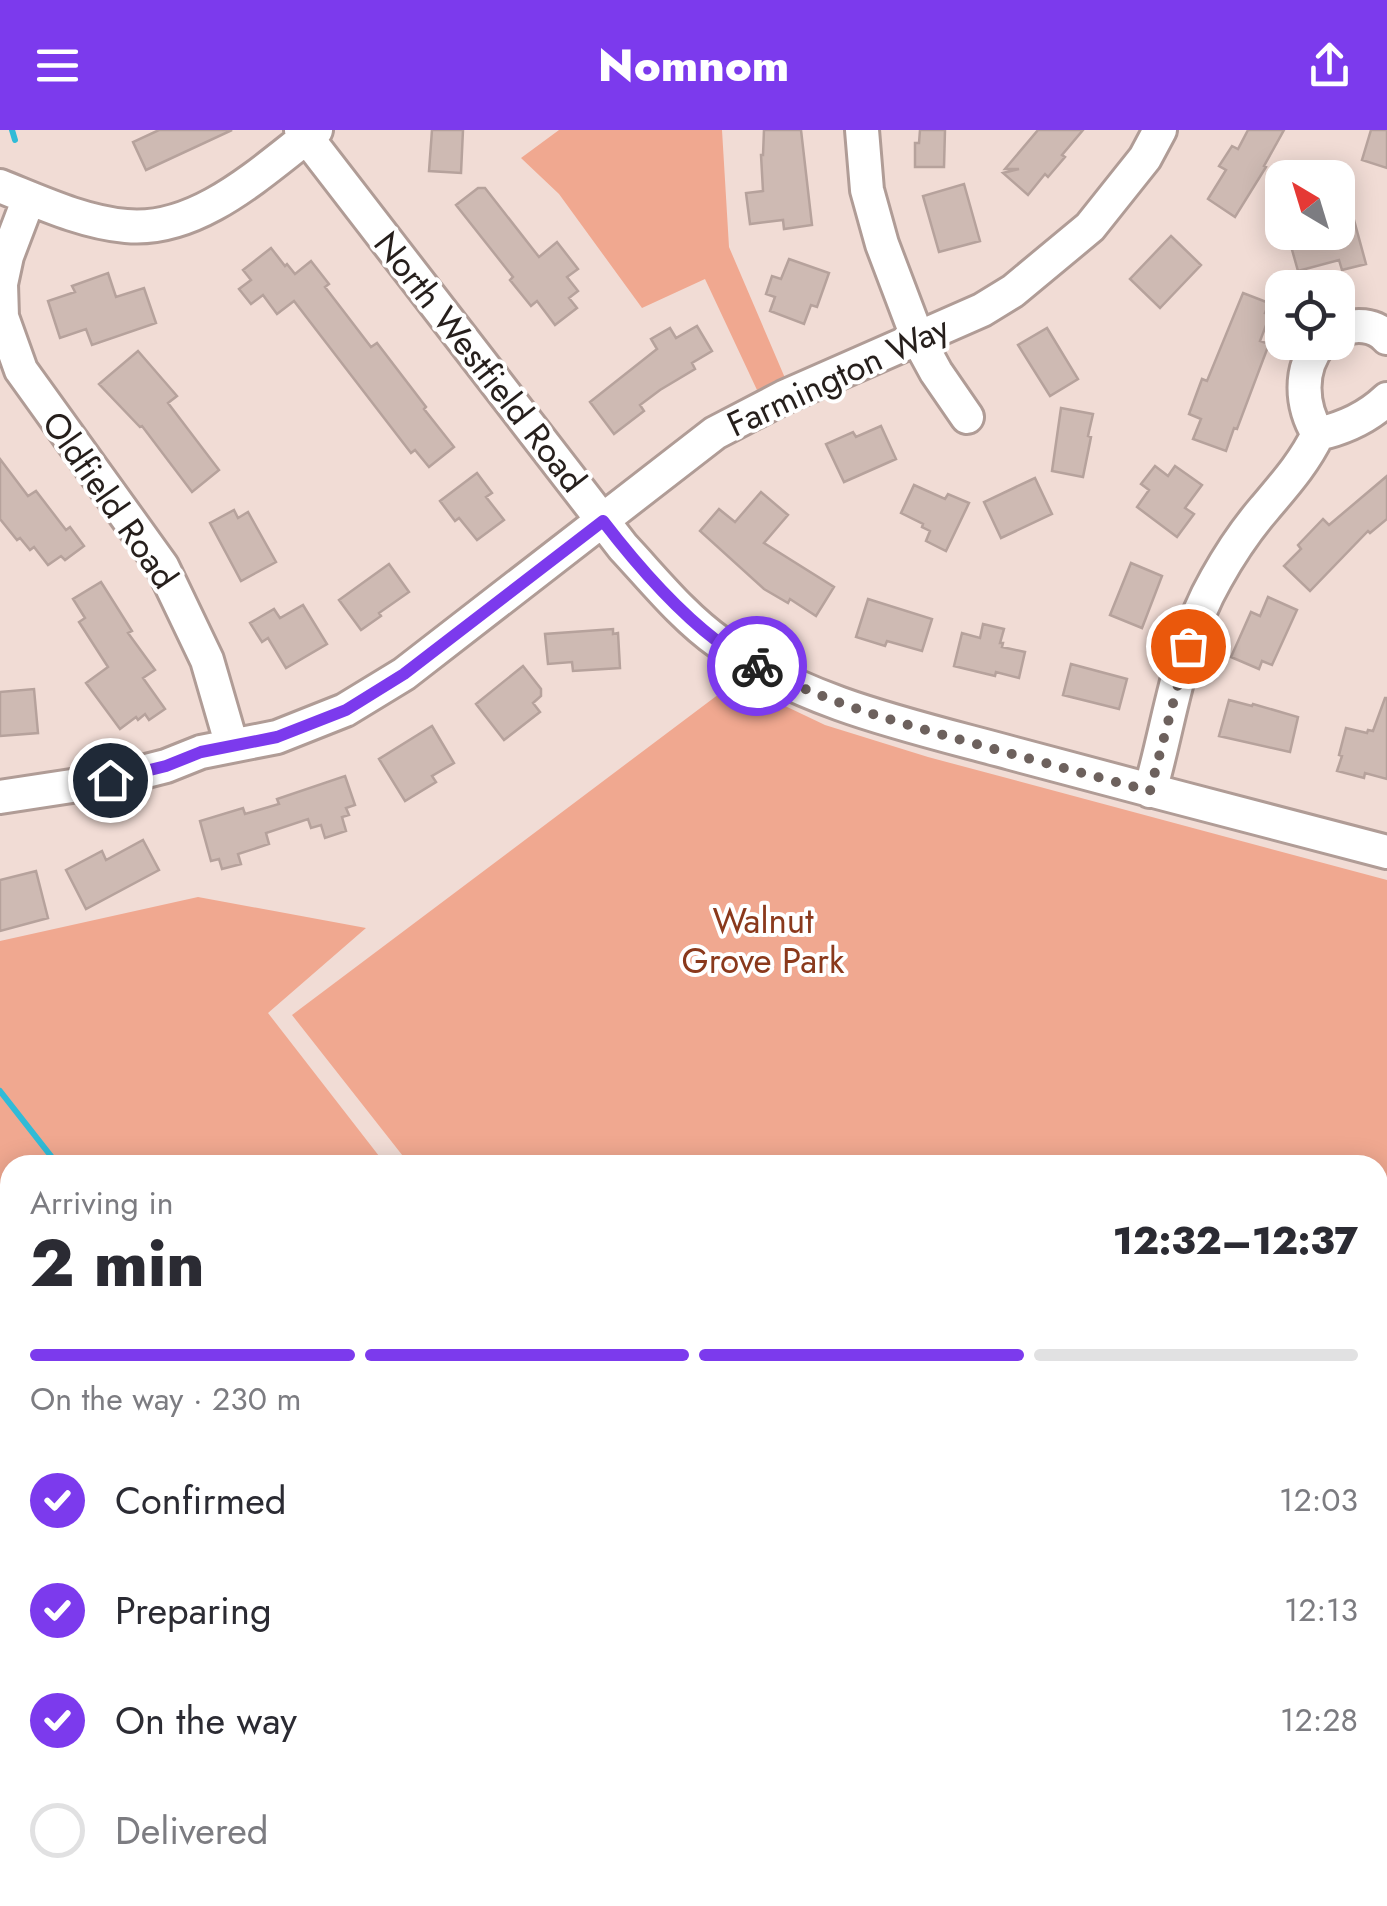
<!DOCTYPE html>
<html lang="en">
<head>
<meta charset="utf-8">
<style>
	body { margin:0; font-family:Jost,sans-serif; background:#f7f7f7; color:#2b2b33; height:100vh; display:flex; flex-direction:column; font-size:38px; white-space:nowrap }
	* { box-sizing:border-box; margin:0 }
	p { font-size:32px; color:#7c7c81 }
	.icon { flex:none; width:55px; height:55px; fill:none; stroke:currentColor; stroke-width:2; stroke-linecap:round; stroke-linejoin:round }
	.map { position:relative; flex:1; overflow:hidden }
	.panel { position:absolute; left:0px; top:1025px; width:1388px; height:752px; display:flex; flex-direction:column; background:#fff; border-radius:30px 30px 0 0; box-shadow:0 5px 25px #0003 }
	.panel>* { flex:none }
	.needle { width:65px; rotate:322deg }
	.fabs { position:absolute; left:1265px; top:30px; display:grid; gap:20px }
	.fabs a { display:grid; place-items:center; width:90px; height:90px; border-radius:20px; background:#fff; box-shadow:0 5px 25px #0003; font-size:50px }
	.pin { position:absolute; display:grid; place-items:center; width:85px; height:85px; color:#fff; margin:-42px; border:5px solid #fff; border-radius:50%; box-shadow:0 2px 10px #0007 }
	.courier { position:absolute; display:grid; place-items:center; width:100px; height:100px; margin:-50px; border:8px solid #7c3aed; border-radius:50%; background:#fff; color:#222; box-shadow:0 2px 12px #0007 }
	.headline em { font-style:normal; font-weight:800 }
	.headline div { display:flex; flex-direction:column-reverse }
	.headline { display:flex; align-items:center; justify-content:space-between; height:170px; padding:0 30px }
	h1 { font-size:65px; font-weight:800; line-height:75px }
	.bar { display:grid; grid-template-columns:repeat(4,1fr); gap:15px 10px; align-content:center; height:120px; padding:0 30px }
	.bar i { height:12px; border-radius:8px; background:#e1e1e2 }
	.bar .current { background:#7c3aed }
	.bar p { grid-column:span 4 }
	ol { padding:0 30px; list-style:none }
	li { display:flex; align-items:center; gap:30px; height:110px }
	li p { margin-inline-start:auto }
	li .icon { padding:10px; border-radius:50%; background:#7c3aed; color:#fff; stroke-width:4 }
	li:last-child { color:#7c7c81 }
	li i { width:55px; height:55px; border:5px solid #e1e1e2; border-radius:50% }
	header { display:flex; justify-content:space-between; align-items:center; height:130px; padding:0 30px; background:#7c3aed; color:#fff; font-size:45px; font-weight:800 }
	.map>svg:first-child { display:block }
	.green { fill:#f0a890 }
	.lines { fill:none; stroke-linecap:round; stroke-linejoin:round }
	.stream { stroke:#31bbd7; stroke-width:6 }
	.building { fill:#cebab3; stroke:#b6a29c; stroke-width:2.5 }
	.minor-casing { stroke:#b09c96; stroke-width:38 }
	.minor { stroke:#fff; stroke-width:32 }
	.done { stroke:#6d615d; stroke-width:10; stroke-dasharray:0 18 }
	.route { stroke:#7c3aed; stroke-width:12 }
	.labels { text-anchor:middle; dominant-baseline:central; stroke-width:8; stroke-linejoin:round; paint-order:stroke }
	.street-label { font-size:35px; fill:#261f1c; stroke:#fff }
	.park-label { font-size:35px; fill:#8a391c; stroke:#fff }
</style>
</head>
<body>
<header><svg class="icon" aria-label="menu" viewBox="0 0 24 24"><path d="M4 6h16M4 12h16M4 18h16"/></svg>Nomnom<svg class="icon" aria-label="share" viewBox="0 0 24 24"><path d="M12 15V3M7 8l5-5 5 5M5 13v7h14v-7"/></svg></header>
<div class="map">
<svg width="1387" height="1776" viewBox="0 0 1387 1776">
	<rect width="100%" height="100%" fill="#f1dcd5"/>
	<path class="green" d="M 559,0 L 722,0 L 729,117 L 785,248 L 757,260 L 705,149 L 642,178 L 559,64 L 521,28 Z
		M 735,552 L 825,595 L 928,627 L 1387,750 L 1387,1211 L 1378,1218 L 1378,1035 L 410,1035 L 292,885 Z
		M 198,767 L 366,798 L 268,883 L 386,1035 L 10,1035 L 10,1314 L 0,1301 L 0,811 Z
		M 494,1768 L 1268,1768 L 1271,1776 L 498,1776 Z"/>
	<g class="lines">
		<path class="stream" d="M 12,0 L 15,10
			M 0,961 L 58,1035
			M 971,1768 L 992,1776"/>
	</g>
	<path class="building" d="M 159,0 L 232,0 L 146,40 L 133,12 Z
		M 432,0 L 463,0 L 461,43 L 429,41 Z
		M 764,0 L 801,0 L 812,95 L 784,99 L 783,90 L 750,94 L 746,63 L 763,61 L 761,25 L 763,25 Z
		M 920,0 L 945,0 L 944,37 L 915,37 L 915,13 L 919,13 Z
		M 1038,0 L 1083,0 L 1062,25 L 1065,27 L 1048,47 L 1045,44 L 1028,65 L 1003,43 L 1019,39 L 1005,39 Z
		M 1248,0 L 1284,0 L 1264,36 L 1266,37 L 1235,87 L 1208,69 L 1226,40 L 1219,36 L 1232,16 L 1238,19 Z
		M 1371,0 L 1387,0 L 1387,38 L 1362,30 Z
		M 964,54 L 980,111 L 939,122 L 923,66 Z
		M 478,58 L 485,58 L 539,127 L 557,112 L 578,139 L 567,147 L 578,161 L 569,168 L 577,178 L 555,195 L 537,171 L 531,176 L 510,150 L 513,147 L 456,75 Z
		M 1354,90 L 1366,134 L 1342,140 L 1339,130 L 1298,141 L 1289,109 L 1311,102 L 1338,102 L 1338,94 Z
		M 1171,106 L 1201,135 L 1160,178 L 1130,149 Z
		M 271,118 L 285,136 L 287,134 L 295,144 L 311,131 L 329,154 L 325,157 L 371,217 L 377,213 L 426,277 L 424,279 L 454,317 L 429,337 L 415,320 L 411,323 L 294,171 L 277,184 L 263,165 L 251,174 L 239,159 L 251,150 L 243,140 Z
		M 789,129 L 829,143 L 817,177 L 811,175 L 804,194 L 770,181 L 775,167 L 766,164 L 772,146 L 781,149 Z
		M 108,143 L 116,167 L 144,158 L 156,193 L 92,215 L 86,199 L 60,208 L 48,171 L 75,162 L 72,156 Z
		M 1243,163 L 1269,173 L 1265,183 L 1270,185 L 1260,211 L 1269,214 L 1237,299 L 1234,298 L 1226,321 L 1193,309 L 1201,289 L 1189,284 L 1202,249 L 1207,251 Z
		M 697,196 L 712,221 L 692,233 L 695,239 L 660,260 L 640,275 L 644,281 L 614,304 L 590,272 L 657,219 L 651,209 L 670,198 L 676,208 Z
		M 1047,198 L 1078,249 L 1050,266 L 1018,215 Z
		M 138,221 L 177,266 L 168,273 L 219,340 L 192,362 L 142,296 L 140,297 L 99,254 Z
		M 1061,278 L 1093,284 L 1088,306 L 1091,307 L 1083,347 L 1052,341 Z
		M 881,296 L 896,329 L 844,352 L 826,314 L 853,302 L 856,307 Z
		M 0,329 L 28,366 L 36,361 L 66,400 L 70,397 L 84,416 L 65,430 L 61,426 L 48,435 L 34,417 L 30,420 L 20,408 L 17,410 L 0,389 Z
		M 1155,336 L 1168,346 L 1175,336 L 1202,355 L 1185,378 L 1194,384 L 1177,407 L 1137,377 L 1149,360 L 1141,354 Z
		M 477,343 L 492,363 L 486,367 L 504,390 L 477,410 L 459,388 L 455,391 L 440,371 Z
		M 1387,346 L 1387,389 L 1370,403 L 1368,401 L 1310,461 L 1284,436 L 1301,419 L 1298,415 L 1323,389 L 1329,395 Z
		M 1035,348 L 1052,384 L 1001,408 L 984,372 Z
		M 914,355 L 945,369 L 948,364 L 969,373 L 946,421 L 926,411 L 930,401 L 922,397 L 923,394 L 901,383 Z
		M 761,362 L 788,385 L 764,413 L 834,457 L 816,486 L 790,469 L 788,473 L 764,459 L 700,401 L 719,379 L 735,392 Z
		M 234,380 L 238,388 L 248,382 L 276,432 L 241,451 L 210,393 Z
		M 1131,433 L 1162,446 L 1142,498 L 1110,485 Z
		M 389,434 L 409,462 L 379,483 L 381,486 L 361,500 L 339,470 Z
		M 101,452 L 132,501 L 128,503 L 155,540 L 143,548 L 165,579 L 149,590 L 145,584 L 138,590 L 136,587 L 120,599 L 86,553 L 108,537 L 79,492 L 85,488 L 73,469 Z
		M 1268,467 L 1297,480 L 1272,535 L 1262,531 L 1259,539 L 1231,527 L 1251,482 L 1260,486 Z
		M 868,469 L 932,489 L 922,521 L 887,511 L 885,516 L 856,507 Z
		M 303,475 L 327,514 L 286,538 L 268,508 L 262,512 L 250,493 L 274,479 L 280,488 Z
		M 983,494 L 1004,499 L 1000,513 L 1003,513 L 1002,517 L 1025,522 L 1019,548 L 996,542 L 995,546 L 954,536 L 962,503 L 980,508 Z
		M 613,499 L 613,504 L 618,503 L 620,538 L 573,541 L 572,532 L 548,534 L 545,504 Z
		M 1071,534 L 1127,549 L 1119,579 L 1063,565 Z
		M 523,536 L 541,559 L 541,566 L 533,573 L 540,582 L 504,610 L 476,574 Z
		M 34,559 L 38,603 L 0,606 L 0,562 Z
		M 1385,568 L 1387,568 L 1387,649 L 1365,643 L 1364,648 L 1337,641 L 1342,626 L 1339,625 L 1346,598 L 1367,603 L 1368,600 L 1373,601 Z
		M 1229,570 L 1252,576 L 1253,574 L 1298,587 L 1290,622 L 1219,606 Z
		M 432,596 L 454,633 L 432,646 L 436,652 L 405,671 L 379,629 Z
		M 345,646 L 355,675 L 346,678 L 349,685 L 342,687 L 346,701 L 325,708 L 321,695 L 311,698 L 308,689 L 266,703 L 269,714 L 238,724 L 241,734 L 222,739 L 219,729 L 211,731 L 200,691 L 243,678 L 245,684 L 279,674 L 277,669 Z
		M 143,710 L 159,740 L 86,779 L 66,740 L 102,721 L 106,730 Z
		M 36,741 L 48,788 L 0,801 L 0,750 Z"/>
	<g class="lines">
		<g class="minor-casing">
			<path id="minor" d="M 301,0 L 623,417 C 653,449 683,487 720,513 C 805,574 912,596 1011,623 C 1136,657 1262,689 1387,722
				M 862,0 L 867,60 L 882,114 L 918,209 L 936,242 L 967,287
				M 0,56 C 40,72 82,92 126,96 C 198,103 262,41 316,0
				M 29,68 L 7,126 L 1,154 L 2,187 L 21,240 L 162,436 L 207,530 L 232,616
				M 1338,201 C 1354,193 1375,194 1387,208
				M 1321,212 C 1298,239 1301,276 1318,304 C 1345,298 1367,288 1387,269
				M 1150,661 C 1170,591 1179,513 1216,449 C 1230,424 1246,400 1264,379 C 1285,354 1304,333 1318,304
				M 0,667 L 111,650 L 166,636 L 201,622 L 277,607 L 345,580 L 404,544 L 715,303 L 784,267 L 982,180 L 1013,161 L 1090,97 L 1145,28 L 1160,0
				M 1378,1536 L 1387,1545
				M 0,1656 L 10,1648"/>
		</g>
		<use href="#minor" class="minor"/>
	</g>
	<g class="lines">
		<path class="done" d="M 757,536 C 820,570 889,590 958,609 C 1022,627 1086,644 1150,661 L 1188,516"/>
		<path class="route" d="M 110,650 L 166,636 L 201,622 L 277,607 L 346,580 L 404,544 L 603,391 C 636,434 674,478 717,511 C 729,521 743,528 757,536"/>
	</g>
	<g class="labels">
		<g class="street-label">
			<text transform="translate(480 232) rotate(52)">North Westfield Road</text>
			<text transform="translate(838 246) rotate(-25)">Farmington Way</text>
			<text transform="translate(110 370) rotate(55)">Oldfield Road</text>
		</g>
		<g class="park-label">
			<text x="763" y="791">Walnut<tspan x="763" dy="40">Grove Park</tspan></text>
		</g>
	</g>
</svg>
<div class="fabs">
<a><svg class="needle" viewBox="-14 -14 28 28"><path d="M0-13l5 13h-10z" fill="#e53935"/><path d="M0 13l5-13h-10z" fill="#7c7c81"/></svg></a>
<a><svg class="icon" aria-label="locate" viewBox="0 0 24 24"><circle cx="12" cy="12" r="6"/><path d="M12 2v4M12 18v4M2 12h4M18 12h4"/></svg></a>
</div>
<div class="pin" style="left:1188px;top:516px;background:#ea580c"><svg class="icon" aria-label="bag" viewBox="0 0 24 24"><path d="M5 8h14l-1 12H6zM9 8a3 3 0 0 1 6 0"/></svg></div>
<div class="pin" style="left:110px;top:650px;background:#1f2937"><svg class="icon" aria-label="home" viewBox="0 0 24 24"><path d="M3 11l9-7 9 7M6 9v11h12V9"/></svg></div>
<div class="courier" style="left:757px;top:536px"><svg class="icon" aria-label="bike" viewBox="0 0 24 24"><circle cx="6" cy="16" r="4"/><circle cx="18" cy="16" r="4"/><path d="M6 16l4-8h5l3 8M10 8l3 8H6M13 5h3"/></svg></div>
<section class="panel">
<div class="headline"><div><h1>2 min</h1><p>Arriving in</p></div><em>12:32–12:37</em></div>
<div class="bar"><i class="current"></i><i class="current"></i><i class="current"></i><i></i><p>On the way · 230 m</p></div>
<ol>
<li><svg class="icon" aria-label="check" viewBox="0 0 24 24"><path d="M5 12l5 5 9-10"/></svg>Confirmed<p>12:03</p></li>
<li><svg class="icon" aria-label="check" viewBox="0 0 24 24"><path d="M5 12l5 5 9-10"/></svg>Preparing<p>12:13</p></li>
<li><svg class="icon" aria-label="check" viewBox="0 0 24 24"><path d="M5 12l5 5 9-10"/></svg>On the way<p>12:28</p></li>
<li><i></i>Delivered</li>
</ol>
</section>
</div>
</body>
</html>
